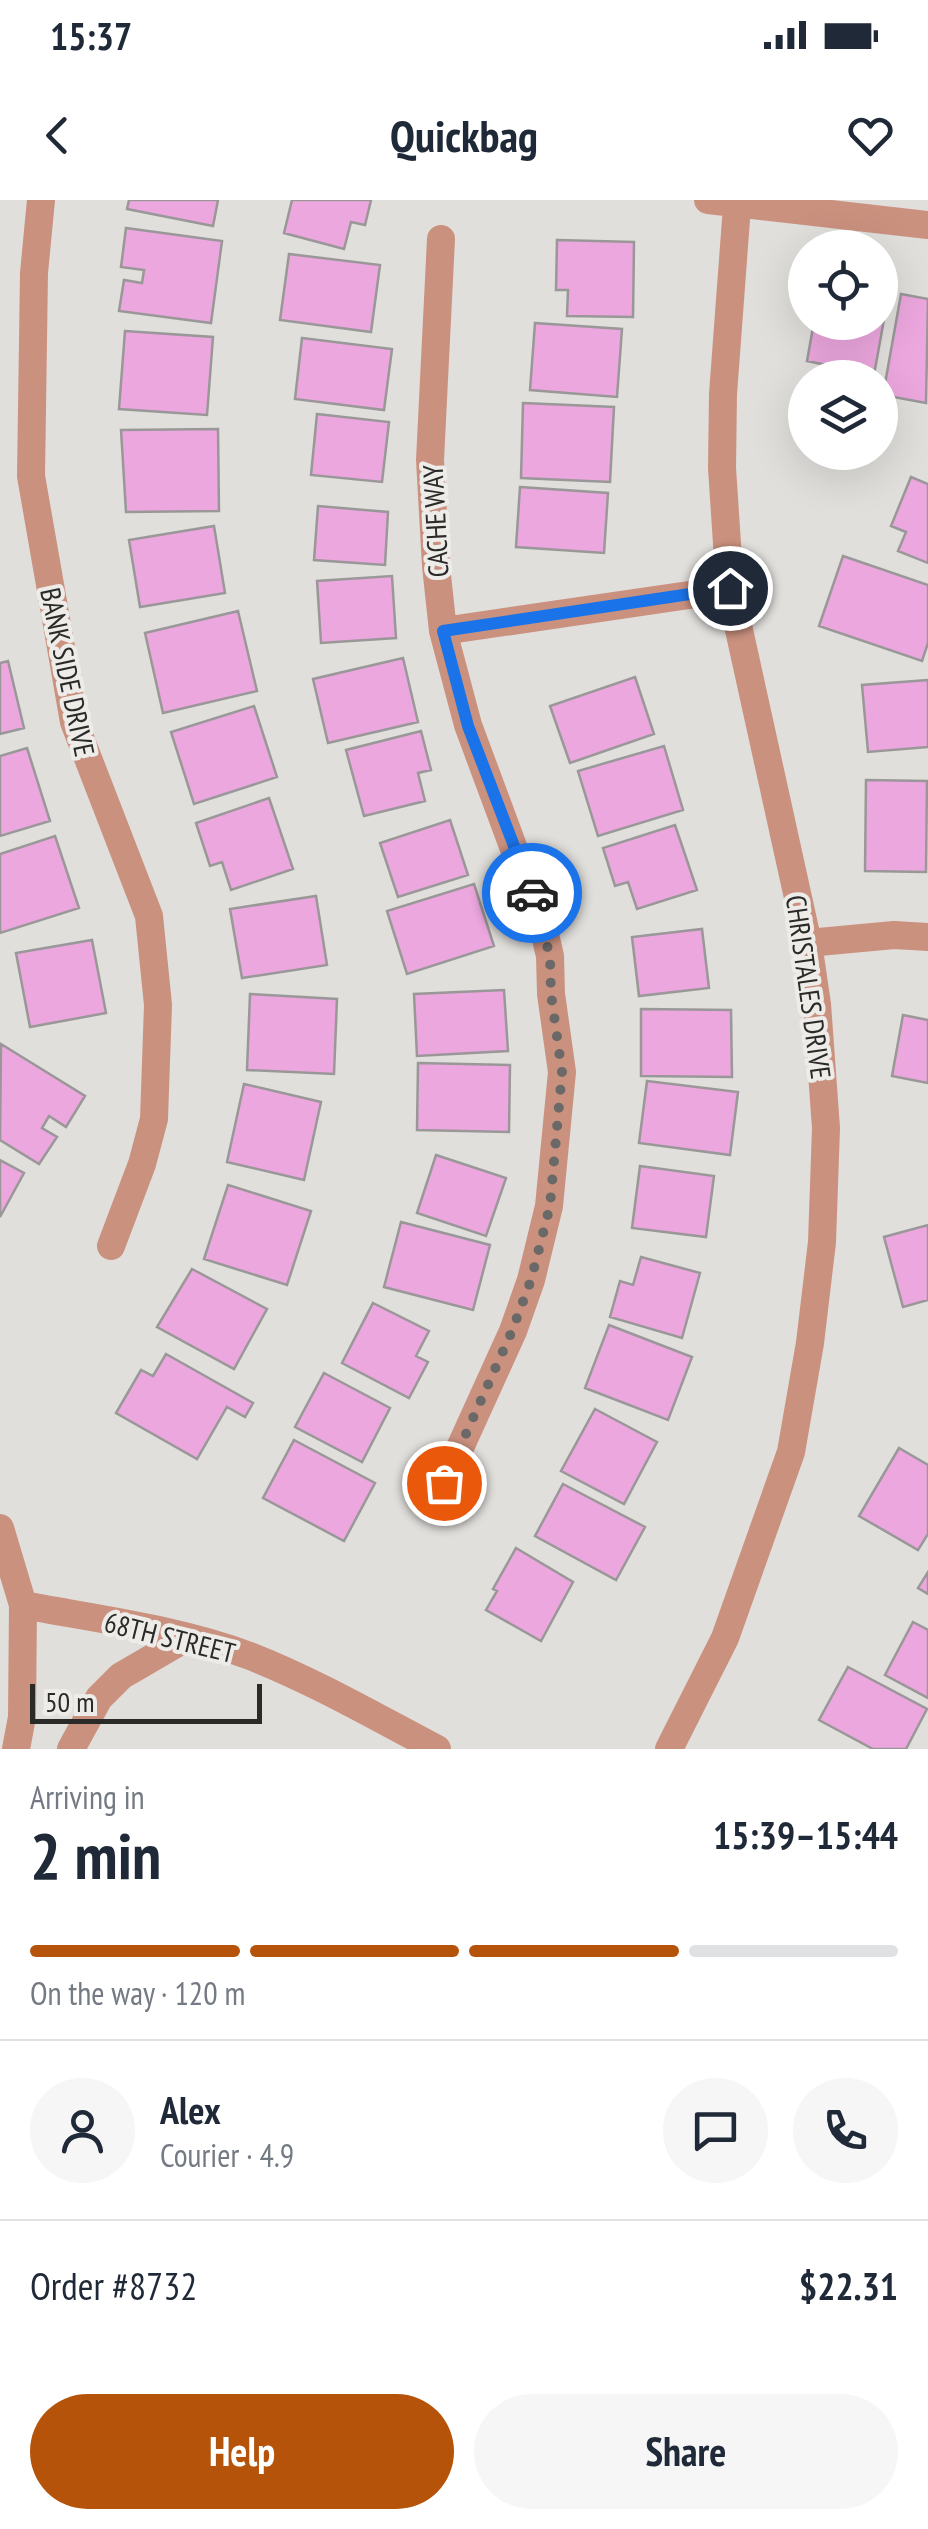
<!DOCTYPE html>
<html lang="en">
<head>
<meta charset="utf-8">
<style>
	body { margin:0; font-family:"PT Sans Narrow",sans-serif; background:#f6f6f7; color:#1f2937; height:100vh; display:flex; flex-direction:column; font-size:38px; white-space:nowrap }
	* { box-sizing:border-box; margin:0 }
	p { font-size:32px; color:#747a83 }
	.icon { flex:none; width:55px; height:55px; fill:none; stroke:currentColor; stroke-width:2; stroke-linecap:round; stroke-linejoin:round }
	.map { position:relative; height:1549px; overflow:hidden }
	.sheet { display:flex; flex-direction:column; background:#fff; flex:1 }
	.sheet>* { flex:none }
	.buttons { position:absolute; left:788px; top:30px; display:grid; gap:20px }
	.buttons a { display:grid; place-items:center; width:110px; height:110px; border-radius:50%; background:#fff; box-shadow:0 10px 40px #0002; font-size:50px }
	.scale { position:absolute; left:30px; bottom:25px; width:232px; box-sizing:border-box; padding-left:10px; border:5px solid #2a2a28; border-top:0; font-size:28px; line-height:35px; white-space:nowrap; color:#2a2a28; -webkit-text-stroke:8px #edece9; paint-order:stroke }
	.pin { position:absolute; display:grid; place-items:center; width:85px; height:85px; color:#fff; margin:-42px; border:5px solid #fff; border-radius:50%; box-shadow:0 2px 10px #0007 }
	.courier { position:absolute; display:grid; place-items:center; width:100px; height:100px; margin:-50px; border:8px solid #1a73e8; border-radius:50%; background:#fff; color:#222; box-shadow:0 2px 12px #0007 }
	.overview em { font-style:normal; font-weight:800 }
	.overview div { display:flex; flex-direction:column-reverse }
	.overview { display:flex; align-items:center; justify-content:space-between; height:170px; padding:0 30px }
	h1 { font-size:65px; font-weight:800; line-height:75px }
	.bar { display:grid; grid-template-columns:repeat(4,1fr); gap:15px 10px; align-content:center; height:120px; padding:0 30px }
	.bar i { height:12px; border-radius:8px; background:#e0e1e3 }
	.bar .selected { background:#b45309 }
	.bar p { grid-column:span 4 }
	.line { display:flex; align-items:center; gap:25px; padding:0 30px; border-top:2px solid #e0e1e3 }
	.line div { flex:1 }
	.round { display:grid; place-items:center; flex:none; width:105px; height:105px; border-radius:52px; background:#f6f6f7 }
	.button { display:flex; gap:20px; margin-top:auto; padding:20px 30px }
	.button a { flex:1; height:115px; border-radius:60px; background:#b45309; color:#fff; font-size:40px; font-weight:800; line-height:115px; text-align:center }
	.button a+a { background:#f6f6f7; color:#1f2937 }
	.status { display:flex; justify-content:space-between; align-items:center; height:70px; padding:0 50px; background:#fff; direction:ltr }
	.status svg { height:28px; fill:currentColor }
	header { display:flex; justify-content:space-between; align-items:center; height:130px; padding:0 30px; background:#fff; font-size:45px; font-weight:800 }
	.map>svg:first-child { display:block }
	.building { fill:#eca7de; stroke:#9a9799; stroke-width:2.5 }
	.lines { fill:none; stroke-linecap:round; stroke-linejoin:round }
	.minor { stroke:#cb917f; stroke-width:28 }
	.tertiary { stroke:#cb917f; stroke-width:28 }
	.done { stroke:#6a6967; stroke-width:10; stroke-dasharray:0 18 }
	.route { stroke:#1a73e8; stroke-width:12 }
	.labels { text-anchor:middle; dominant-baseline:central; stroke-width:8; stroke-linejoin:round; paint-order:stroke }
	.street-label { font-size:28px; fill:#2a2a28; stroke:#edece9 }
</style>
</head>
<body>
<div class="status"><b>15:37</b><svg viewBox="0 0 49 12"><path d="M0 12V9h3v3zM5 12V6h3v6zM10 12V3h3v9zM15 12V0h3v12zM26 1h20v11H26zM47 4h2v5h-2z"/></svg></div>
<header><svg class="icon" aria-label="back" viewBox="0 0 24 24"><path d="M15 5l-7 7 7 7"/></svg>Quickbag<svg class="icon" aria-label="heart" viewBox="0 0 24 24"><path d="M12 20l-8-8c-3-5 5-10 8-4 3-6 11-1 8 4z"/></svg></header>
<div class="map">
<svg width="928" height="1549" viewBox="0 0 928 1549">
	<rect width="100%" height="100%" fill="#e0dfdc"/>
	<path class="building" d="M 129,0 L 218,0 L 213,26 L 127,9 Z
		M 292,0 L 371,0 L 365,25 L 351,22 L 344,49 L 284,33 Z
		M 126,28 L 222,41 L 211,123 L 119,111 L 124,80 L 142,83 L 144,70 L 121,67 Z
		M 557,40 L 634,42 L 633,117 L 567,116 L 568,90 L 556,90 Z
		M 289,54 L 380,65 L 371,132 L 280,120 Z
		M 880,84 L 890,86 L 874,175 L 807,161 L 814,122 L 880,122 Z
		M 901,94 L 928,99 L 926,203 L 883,195 Z
		M 535,123 L 622,129 L 617,197 L 530,190 Z
		M 125,131 L 213,137 L 207,215 L 119,209 Z
		M 302,138 L 392,149 L 384,210 L 295,199 Z
		M 523,203 L 614,207 L 610,282 L 521,278 Z
		M 317,214 L 389,222 L 382,282 L 311,275 Z
		M 218,229 L 219,311 L 126,312 L 121,230 Z
		M 911,277 L 928,284 L 928,363 L 898,351 L 906,332 L 891,326 Z
		M 520,287 L 608,293 L 604,353 L 516,347 Z
		M 318,306 L 388,312 L 385,365 L 314,360 Z
		M 214,326 L 225,393 L 140,407 L 129,340 Z
		M 843,356 L 928,385 L 928,443 L 922,461 L 819,426 Z
		M 392,376 L 396,438 L 321,443 L 317,381 Z
		M 238,411 L 257,491 L 163,513 L 145,433 Z
		M 403,458 L 418,522 L 328,543 L 313,479 Z
		M 8,461 L 24,528 L 0,534 L 0,463 Z
		M 635,477 L 654,534 L 570,563 L 550,506 Z
		M 928,480 L 928,547 L 868,552 L 862,485 Z
		M 254,506 L 277,577 L 194,604 L 171,532 Z
		M 421,531 L 431,570 L 418,573 L 425,601 L 364,616 L 346,550 Z
		M 664,546 L 683,610 L 598,636 L 578,571 Z
		M 27,548 L 50,621 L 0,636 L 0,556 Z
		M 866,580 L 927,581 L 926,672 L 865,671 Z
		M 269,598 L 293,669 L 231,690 L 222,662 L 210,666 L 196,623 Z
		M 450,620 L 468,675 L 398,697 L 380,643 Z
		M 675,625 L 697,690 L 637,709 L 628,682 L 615,686 L 603,648 Z
		M 55,636 L 79,708 L 0,733 L 0,654 Z
		M 474,684 L 494,746 L 407,774 L 387,711 Z
		M 316,696 L 327,765 L 242,778 L 230,709 Z
		M 702,729 L 709,788 L 639,796 L 632,737 Z
		M 92,740 L 106,813 L 30,827 L 16,753 Z
		M 504,790 L 508,851 L 417,856 L 414,794 Z
		M 250,794 L 337,799 L 334,874 L 247,870 Z
		M 641,809 L 731,810 L 732,877 L 641,876 Z
		M 903,815 L 928,820 L 928,883 L 892,876 Z
		M 1,844 L 85,896 L 66,927 L 49,916 L 42,928 L 57,937 L 39,964 L 0,940 Z
		M 418,863 L 510,865 L 509,932 L 417,930 Z
		M 647,881 L 738,892 L 730,955 L 639,943 Z
		M 244,884 L 321,902 L 304,980 L 227,962 Z
		M 436,955 L 506,978 L 486,1036 L 417,1013 Z
		M 0,960 L 24,973 L 0,1017 Z
		M 640,966 L 714,976 L 706,1037 L 632,1028 Z
		M 228,985 L 311,1011 L 287,1085 L 204,1059 Z
		M 401,1022 L 490,1045 L 473,1110 L 384,1087 Z
		M 928,1025 L 928,1100 L 903,1107 L 884,1037 Z
		M 641,1057 L 700,1073 L 682,1138 L 610,1117 L 620,1081 L 633,1085 Z
		M 192,1069 L 267,1109 L 234,1169 L 157,1127 Z
		M 373,1103 L 429,1131 L 416,1156 L 428,1162 L 409,1198 L 342,1163 Z
		M 609,1125 L 692,1157 L 668,1220 L 585,1188 Z
		M 166,1154 L 253,1203 L 245,1217 L 227,1207 L 197,1259 L 116,1213 L 141,1170 L 153,1176 Z
		M 324,1173 L 390,1208 L 362,1262 L 295,1227 Z
		M 595,1209 L 657,1242 L 624,1304 L 561,1271 Z
		M 294,1240 L 375,1283 L 344,1341 L 263,1298 Z
		M 899,1248 L 928,1265 L 928,1334 L 918,1350 L 859,1316 Z
		M 563,1284 L 645,1327 L 616,1380 L 535,1336 Z
		M 516,1348 L 573,1382 L 541,1441 L 486,1410 L 497,1391 L 493,1389 Z
		M 928,1372 L 928,1394 L 918,1388 Z
		M 913,1422 L 928,1430 L 928,1498 L 885,1475 Z
		M 848,1467 L 927,1509 L 906,1549 L 873,1549 L 819,1520 Z"/>
	<g class="lines">
		<path class="minor" d="M 41,0 L 34,73 L 31,276 L 74,522 L 149,716 L 158,805 L 154,919 L 142,964 L 111,1046
			M 708,0 L 928,25
			M 441,39 L 430,260 L 436,366 L 443,431 L 468,525 L 544,730 L 550,756 L 551,794 L 562,872 L 549,1006 L 531,1080 L 513,1131 L 444,1283
			M 443,431 L 730,389
			M 808,743 L 894,735 L 928,737
			M 669,1549 L 725,1438 L 791,1252 L 810,1143 L 822,1042 L 826,928 L 817,804 L 808,743 L 730,389 L 722,268 L 723,194 L 737,6"/>
		<path class="tertiary" d="M 0,1328 L 23,1405 L 22,1517 L 16,1549
			M 23,1405 C 98,1419 178,1429 250,1456 C 314,1481 376,1517 437,1549
			M 71,1549 L 99,1498 L 121,1476 L 188,1437"/>
	</g>
	<g class="lines">
		<path class="done" d="M 444,1283 L 512,1131 L 531,1080 L 550,1006 L 562,872 L 551,794 L 550,756 L 532,693"/>
		<path class="route" d="M 532,693 L 468,526 L 443,431 L 730,388"/>
	</g>
	<g class="labels">
		<g class="street-label">
			<text transform="translate(435 321) rotate(-93)">CACHE WAY</text>
			<text transform="translate(68 472) rotate(78)">BANK SIDE DRIVE</text>
			<text transform="translate(809 787) rotate(82)">CHRISTALES DRIVE</text>
			<text transform="translate(170 1437) rotate(14)">68TH STREET</text>
		</g>
	</g>
</svg>
<div class="buttons">
<a><svg class="icon" aria-label="locate" viewBox="0 0 24 24"><circle cx="12" cy="12" r="6"/><path d="M12 2v4M12 18v4M2 12h4M18 12h4"/></svg></a>
<a><svg class="icon" aria-label="layers" viewBox="0 0 24 24"><path d="M12 4l9 5-9 5-9-5zM3 14l9 5 9-5"/></svg></a>
</div>
<div class="scale">50 m</div>
<div class="pin" style="left:444px;top:1283px;background:#ea580c"><svg class="icon" aria-label="bag" viewBox="0 0 24 24"><path d="M5 8h14l-1 12H6zM9 8a3 3 0 0 1 6 0"/></svg></div>
<div class="pin" style="left:730px;top:388px;background:#1f2937"><svg class="icon" aria-label="home" viewBox="0 0 24 24"><path d="M3 11l9-7 9 7M6 9v11h12V9"/></svg></div>
<div class="courier" style="left:532px;top:693px"><svg class="icon" aria-label="car" viewBox="0 0 24 24"><path d="M5 17H2v-5l4-1 3-4h7l3 4 3 1v5h-3M9 17h6M6 11h13"/><circle cx="7" cy="17" r="2"/><circle cx="17" cy="17" r="2"/></svg></div>
</div>
<section class="sheet">
<div class="overview"><div><h1>2 min</h1><p>Arriving in</p></div><em>15:39–15:44</em></div>
<div class="bar"><i class="selected"></i><i class="selected"></i><i class="selected"></i><i></i><p>On the way · 120 m</p></div>
<div class="line" style="height:180px"><a class="round"><svg class="icon" aria-label="person" viewBox="0 0 24 24"><circle cx="12" cy="8" r="4"/><path d="M4 21q1-7 8-7t8 7"/></svg></a><div><b>Alex</b><p>Courier · 4.9</p></div><a class="round"><svg class="icon" aria-label="chat" viewBox="0 0 24 24"><path d="M4 5h16v11H9l-5 4z"/></svg></a><a class="round"><svg class="icon" aria-label="phone" viewBox="0 0 24 24"><path d="M5 4h4l2 5-3 2q2 4 5 5l2-3 5 2v4C11 20 4 13 5 4z"/></svg></a></div>
<div class="line" style="height:130px"><div>Order #8732</div><b>$22.31</b></div>
<div class="button"><a>Help</a><a>Share</a></div>
</section>
</body>
</html>
